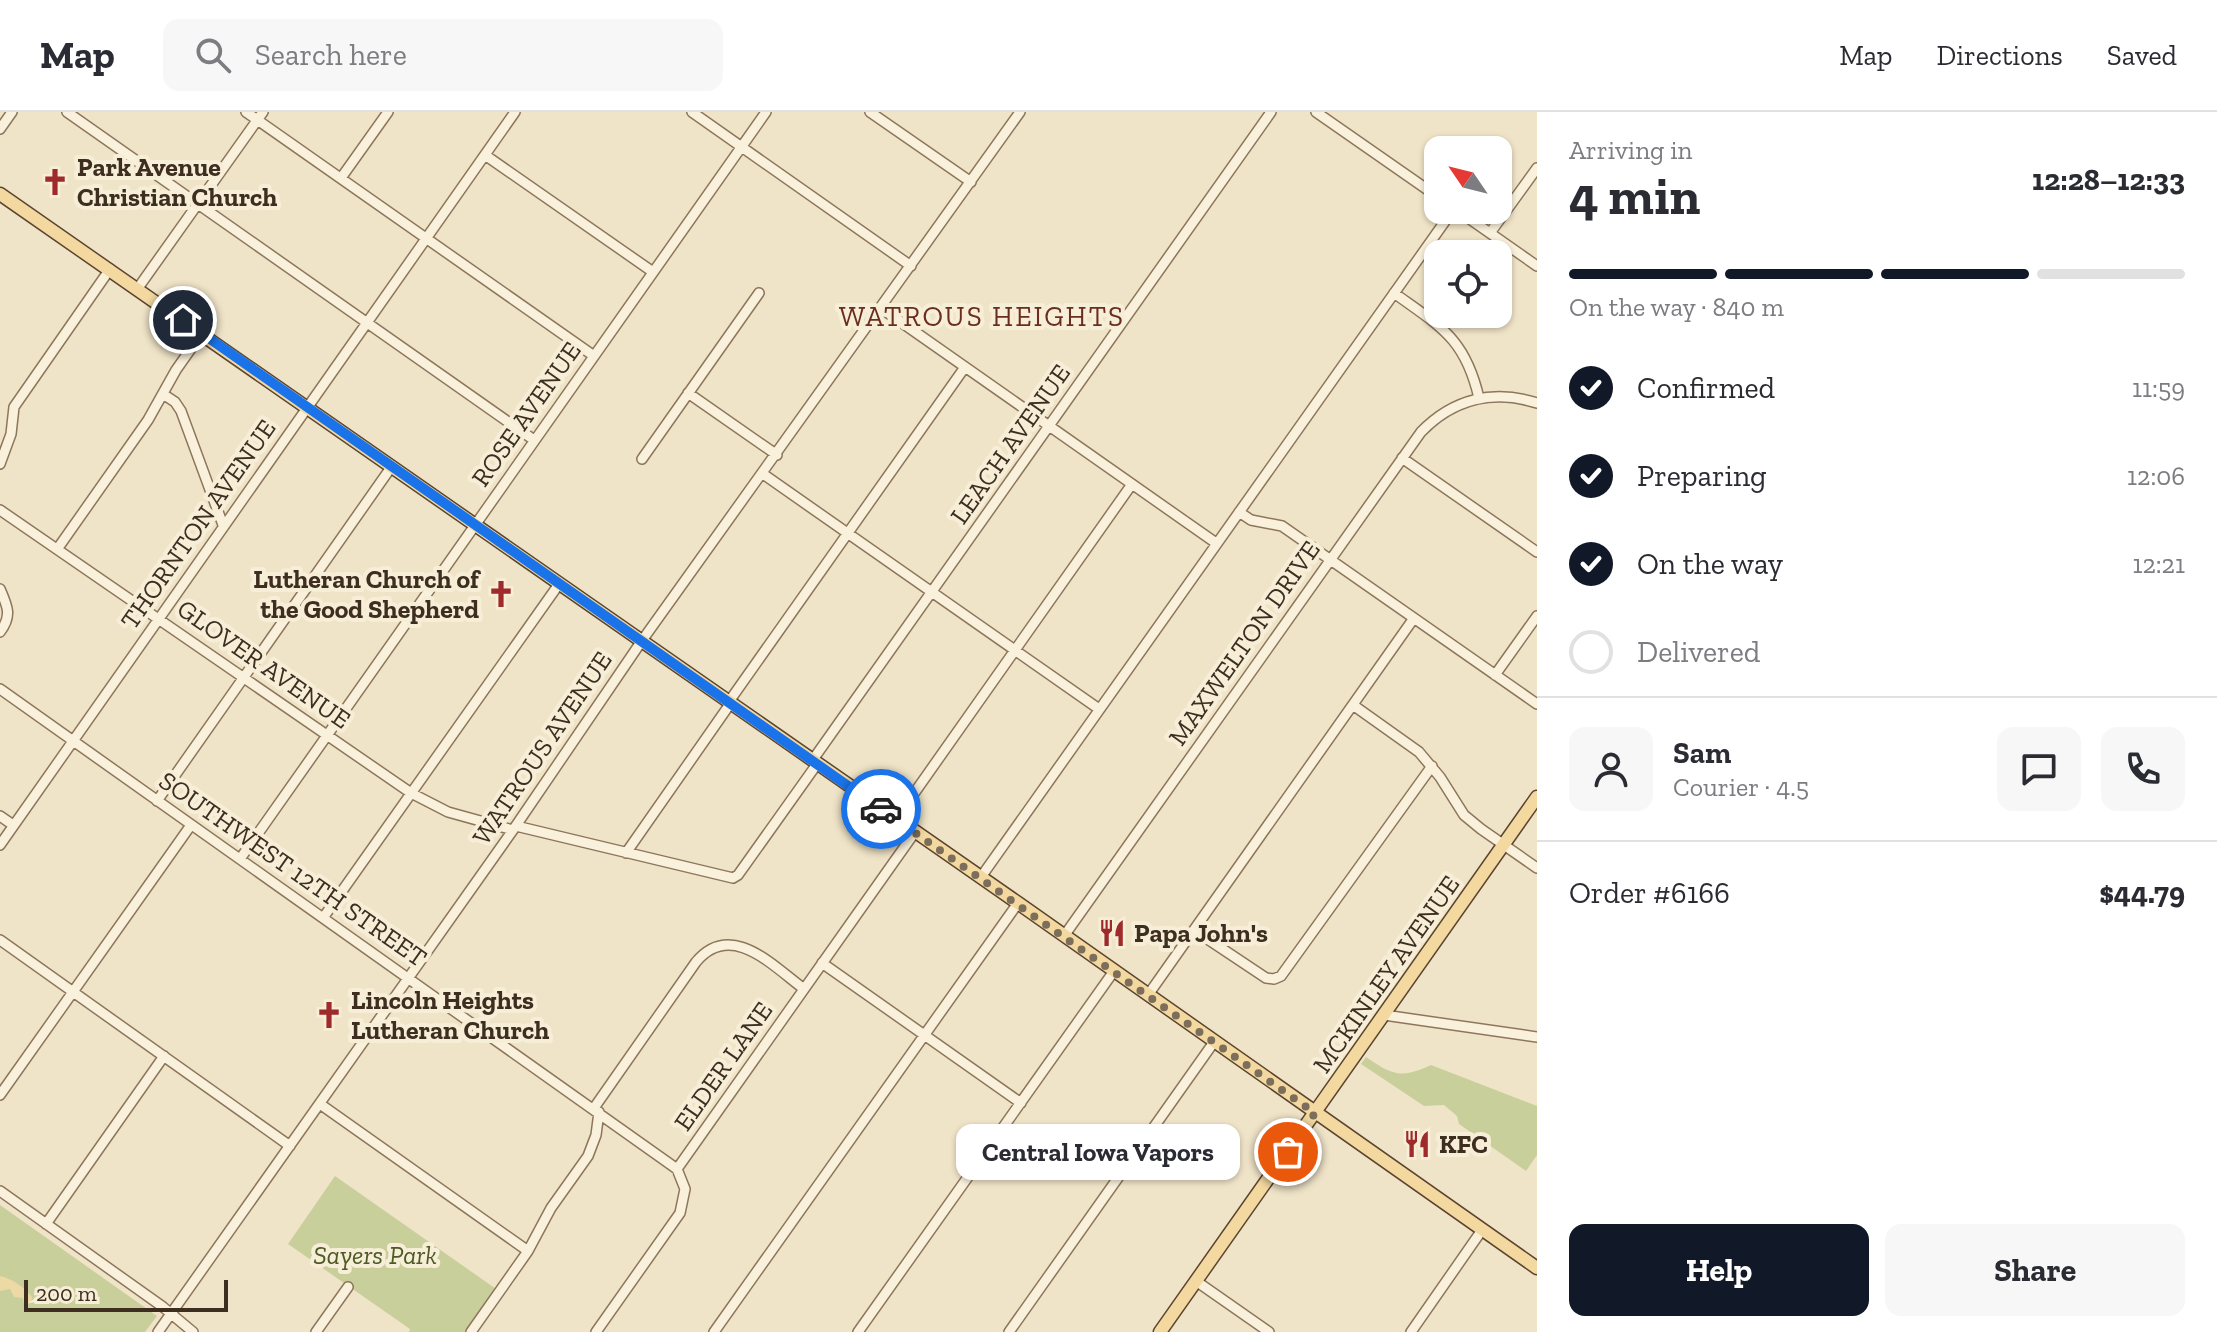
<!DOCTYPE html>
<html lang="en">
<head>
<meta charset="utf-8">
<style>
	body { margin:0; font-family:"Zilla Slab",serif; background:#f7f7f7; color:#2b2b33; height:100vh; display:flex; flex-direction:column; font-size:30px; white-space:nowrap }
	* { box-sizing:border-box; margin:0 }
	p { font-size:26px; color:#7c7c81 }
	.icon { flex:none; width:44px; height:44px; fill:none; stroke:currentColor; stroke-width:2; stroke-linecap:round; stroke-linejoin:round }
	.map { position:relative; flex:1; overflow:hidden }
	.details { display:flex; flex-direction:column; background:#fff; width:680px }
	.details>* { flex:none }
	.needle { width:52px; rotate:305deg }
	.buttons { position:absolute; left:1424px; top:24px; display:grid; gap:16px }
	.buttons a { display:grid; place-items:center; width:88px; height:88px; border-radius:16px; background:#fff; box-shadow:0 2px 6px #0004; font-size:40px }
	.scale { position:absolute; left:24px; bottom:20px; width:204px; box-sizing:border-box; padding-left:8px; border:4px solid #3d2e20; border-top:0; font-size:22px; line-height:28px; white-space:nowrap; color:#3d2e20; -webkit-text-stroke:6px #f7eed8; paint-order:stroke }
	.pin { position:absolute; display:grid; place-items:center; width:68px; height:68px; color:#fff; margin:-34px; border:4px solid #fff; border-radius:50%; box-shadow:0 2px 8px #0007 }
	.courier { position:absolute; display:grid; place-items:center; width:80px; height:80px; margin:-40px; border:6px solid #1a73e8; border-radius:50%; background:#fff; color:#222; box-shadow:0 2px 10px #0007 }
	.bubble { position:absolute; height:56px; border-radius:16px; background:#fff; box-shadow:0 2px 6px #0004; font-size:26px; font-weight:800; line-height:56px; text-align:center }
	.summary em { font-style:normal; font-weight:800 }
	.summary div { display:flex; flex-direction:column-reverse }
	.summary { display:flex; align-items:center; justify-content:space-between; height:136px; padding:0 32px }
	h1 { font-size:52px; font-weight:800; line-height:60px }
	.bar { display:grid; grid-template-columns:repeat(4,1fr); gap:12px 8px; align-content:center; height:96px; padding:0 32px }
	.bar i { height:10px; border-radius:6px; background:#e1e1e2 }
	.bar .selected { background:#111827 }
	.bar p { grid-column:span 4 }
	.line { display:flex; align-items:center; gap:20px; padding:0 32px; border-top:2px solid #e1e1e2 }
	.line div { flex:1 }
	.round { display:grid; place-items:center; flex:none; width:84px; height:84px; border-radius:16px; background:#f7f7f7 }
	ol { padding:0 32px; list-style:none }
	li { display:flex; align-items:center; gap:24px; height:88px }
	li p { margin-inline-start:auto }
	li .icon { padding:8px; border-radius:50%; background:#111827; color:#fff; stroke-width:4 }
	li:last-child { color:#7c7c81 }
	li i { width:44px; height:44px; border:4px solid #e1e1e2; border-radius:50% }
	.button { display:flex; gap:16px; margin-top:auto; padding:16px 32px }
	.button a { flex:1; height:92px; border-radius:16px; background:#111827; color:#fff; font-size:32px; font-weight:800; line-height:92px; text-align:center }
	.button a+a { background:#f7f7f7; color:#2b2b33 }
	header { display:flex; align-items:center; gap:48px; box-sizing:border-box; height:112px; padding:0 40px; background:#fff; border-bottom:2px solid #e1e1e2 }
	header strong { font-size:38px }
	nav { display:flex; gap:44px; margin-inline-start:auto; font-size:28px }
	.search { width:560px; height:72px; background:#f7f7f7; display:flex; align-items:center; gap:20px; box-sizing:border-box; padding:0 28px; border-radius:16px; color:#7c7c81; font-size:30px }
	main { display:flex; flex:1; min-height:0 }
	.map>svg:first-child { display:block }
	.green { fill:#c9cf9b }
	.sand { fill:#ecd9a5 }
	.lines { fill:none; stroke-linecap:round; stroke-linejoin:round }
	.minor-casing { stroke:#8d765c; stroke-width:12 }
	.major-casing { stroke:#5b4430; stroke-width:15 }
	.minor { stroke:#faf1dc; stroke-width:9 }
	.major { stroke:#f3d9a0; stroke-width:12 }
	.done { stroke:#7c6e5b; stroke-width:8; stroke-dasharray:0 14.4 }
	.route { stroke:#1a73e8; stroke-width:10 }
	.labels { text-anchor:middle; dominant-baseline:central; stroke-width:8; stroke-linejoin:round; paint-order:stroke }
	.poi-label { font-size:26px; font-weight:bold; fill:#3d2e20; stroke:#f7eed8; text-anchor:start }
	.street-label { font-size:26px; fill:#3d2e20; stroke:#f7eed8 }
	.park-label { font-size:26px; font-style:italic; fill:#4d5a26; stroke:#f7eed8 }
	.neighbourhood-label { font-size:28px; letter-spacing:2px; fill:#6b2e1e; stroke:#f7eed8 }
</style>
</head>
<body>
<header>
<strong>Map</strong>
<div class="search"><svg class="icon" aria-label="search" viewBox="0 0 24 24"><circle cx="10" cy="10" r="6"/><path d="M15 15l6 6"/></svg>Search here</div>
<nav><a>Map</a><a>Directions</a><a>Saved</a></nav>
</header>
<main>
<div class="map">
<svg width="1537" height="1220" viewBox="0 0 1537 1220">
	<rect width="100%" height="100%" fill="#f0e4c8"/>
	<path class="green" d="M 1366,945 C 1392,963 1401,967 1431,953 L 1537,994 L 1537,1043 L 1526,1059 L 1459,1012 L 1457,1004 L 1444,993 L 1424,994 L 1361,952 Z
		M 335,1064 L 499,1179 L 471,1220 L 409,1220 L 410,1217 L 288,1132 Z
		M 0,1093 L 157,1204 L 145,1220 L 0,1220 Z"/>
	<path class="sand" d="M 0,1164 C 13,1167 24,1175 32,1185 L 31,1191 L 24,1193 L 23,1186 L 14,1185 L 10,1177 L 0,1179 Z"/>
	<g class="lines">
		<g class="minor-casing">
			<path id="minor" d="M 67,0 L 534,328
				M 246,0 L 594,244
				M 692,0 L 911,154
				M 870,0 L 971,70
				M 1316,0 L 1438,85
				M 0,17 L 12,0
				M 485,43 L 653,160
				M 341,66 L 388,0
				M 1457,98 L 1537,154
				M 1490,121 L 1537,56
				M 138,176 L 263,0
				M 1394,181 C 1441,215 1465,226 1479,286
				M 881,196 L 1216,431
				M 688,281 L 777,343
				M 163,282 L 175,290 L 181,299 L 223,413
				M 1402,346 L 1537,440
				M 642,347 L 759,181
				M 0,352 L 11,322 L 14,295 L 110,157
				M 763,362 L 1099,597
				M 0,398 L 411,681 L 448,700 L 513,718
				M 1239,400 L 1251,408 L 1282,414 L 1537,592
				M 58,436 L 148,308 L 176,258 L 202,221
				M 0,477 C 8,495 12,504 0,520
				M 1495,563 L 1537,504
				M 0,577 L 677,1057
				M 728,591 L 965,255
				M 1353,593 L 1419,640 L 1440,665 L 1464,703 L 1481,717 L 1537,756
				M 812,649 L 1271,0
				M 157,689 L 392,354
				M 0,704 L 13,713
				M 896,707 L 1132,372
				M 516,714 L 733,766 L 738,763 L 817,652
				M 0,733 L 515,0
				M 626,741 L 730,592
				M 240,747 L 766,0
				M 981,765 L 1453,98
				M 323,806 L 559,472
				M 1194,818 L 1266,866 L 1274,867 L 1281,864 L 1432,654
				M 1064,824 L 1421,320 C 1453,287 1493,277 1537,291
				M 0,828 L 290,1034
				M 822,851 L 1021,991
				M 1148,883 L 1414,506
				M 1384,903 L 1537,925
				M 0,983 L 191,713
				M 320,992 L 528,1139
				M 594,996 L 696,850 C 731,808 773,854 804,877
				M 0,1079 L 163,1195 L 193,1220
				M 46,1112 L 164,944
				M 1196,1169 L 1269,1220
				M 158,1220 L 513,718 L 641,530 L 1020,0
				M 316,1220 L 348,1175
				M 471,1220 L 528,1139 L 551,1096 L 588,1044 L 596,1023 L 599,1000
				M 596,1220 L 680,1101 L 685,1077 L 677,1057 L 915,720
				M 714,1220 L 1018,791
				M 858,1220 L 1114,859
				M 1009,1220 L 1214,930
				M 1411,1220 L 1482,1118"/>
		</g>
		<g class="major-casing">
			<path id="major" d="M 0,82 L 1018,791 L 1537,1156
				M 1160,1220 L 1537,685"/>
		</g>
		<use href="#minor" class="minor"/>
		<use href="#major" class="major"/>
	</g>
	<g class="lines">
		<path class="done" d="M 881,697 L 1315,1001 L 1288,1040"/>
		<path class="route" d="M 183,208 L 881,697"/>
	</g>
	<defs>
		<g id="church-bare" transform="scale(2.16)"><path d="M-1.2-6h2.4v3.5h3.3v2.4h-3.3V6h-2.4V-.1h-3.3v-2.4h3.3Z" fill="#9e2a2b" stroke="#f7eed8" stroke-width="2.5" paint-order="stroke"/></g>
		<g id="restaurant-bare" transform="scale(2.16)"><path d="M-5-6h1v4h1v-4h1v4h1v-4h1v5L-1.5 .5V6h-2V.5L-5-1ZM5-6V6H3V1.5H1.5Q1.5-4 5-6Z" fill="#9e2a2b" stroke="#f7eed8" stroke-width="2.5" paint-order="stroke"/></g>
	</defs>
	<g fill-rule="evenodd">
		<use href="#church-bare" x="55" y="70"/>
		<use href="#church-bare" x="501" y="482"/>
		<use href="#restaurant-bare" x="1112" y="821"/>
		<use href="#church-bare" x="329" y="903"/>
		<use href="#restaurant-bare" x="1417" y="1032"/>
	</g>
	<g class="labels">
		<g class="poi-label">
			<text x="77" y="55">Park Avenue<tspan x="77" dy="30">Christian Church</tspan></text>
			<text x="479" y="467" text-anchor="end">Lutheran Church of<tspan x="479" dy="30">the Good Shepherd</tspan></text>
			<text x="1134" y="821">Papa John's</text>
			<text x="351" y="888">Lincoln Heights<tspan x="351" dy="30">Lutheran Church</tspan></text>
			<text x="1439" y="1032">KFC</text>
		</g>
		<g class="street-label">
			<text transform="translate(526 302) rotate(-55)">ROSE AVENUE</text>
			<text transform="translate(1010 332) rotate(-55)">LEACH AVENUE</text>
			<text transform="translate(198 412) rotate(-55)">THORNTON AVENUE</text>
			<text transform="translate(1244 531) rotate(-55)">MAXWELTON DRIVE</text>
			<text transform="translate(264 552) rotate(35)">GLOVER AVENUE</text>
			<text transform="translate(542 636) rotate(-56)">WATROUS AVENUE</text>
			<text transform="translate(293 757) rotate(35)">SOUTHWEST 12TH STREET</text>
			<text transform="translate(1386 862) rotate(-55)">MCKINLEY AVENUE</text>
			<text transform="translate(723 954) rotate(-55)">ELDER LANE</text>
		</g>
		<g class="park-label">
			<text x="375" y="1143">Sayers Park</text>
		</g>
		<g class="neighbourhood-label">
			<text x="982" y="204">WATROUS HEIGHTS</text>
		</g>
	</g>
</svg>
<div class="buttons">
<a><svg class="needle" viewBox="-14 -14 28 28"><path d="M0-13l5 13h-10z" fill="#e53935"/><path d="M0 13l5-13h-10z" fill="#7c7c81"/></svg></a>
<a><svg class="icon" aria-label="locate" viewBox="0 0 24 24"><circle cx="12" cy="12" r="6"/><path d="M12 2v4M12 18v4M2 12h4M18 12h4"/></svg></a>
</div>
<div class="scale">200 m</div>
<div class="pin" style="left:1288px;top:1040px;background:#ea580c"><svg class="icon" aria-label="bag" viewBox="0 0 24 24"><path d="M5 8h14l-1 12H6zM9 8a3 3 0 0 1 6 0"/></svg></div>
<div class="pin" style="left:183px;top:208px;background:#1f2937"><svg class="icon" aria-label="home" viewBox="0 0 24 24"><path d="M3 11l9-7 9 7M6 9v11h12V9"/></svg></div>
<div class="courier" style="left:881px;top:697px"><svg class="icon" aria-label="car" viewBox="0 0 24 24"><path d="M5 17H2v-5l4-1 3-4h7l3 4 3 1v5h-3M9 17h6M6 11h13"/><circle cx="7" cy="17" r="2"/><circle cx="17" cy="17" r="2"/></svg></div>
<div class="bubble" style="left:956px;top:1012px;width:284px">Central Iowa Vapors</div>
</div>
<section class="details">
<div class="summary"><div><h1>4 min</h1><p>Arriving in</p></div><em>12:28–12:33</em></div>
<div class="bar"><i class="selected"></i><i class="selected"></i><i class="selected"></i><i></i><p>On the way · 840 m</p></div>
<ol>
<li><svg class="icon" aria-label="check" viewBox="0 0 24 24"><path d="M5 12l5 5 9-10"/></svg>Confirmed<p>11:59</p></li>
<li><svg class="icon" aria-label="check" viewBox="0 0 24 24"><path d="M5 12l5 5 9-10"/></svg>Preparing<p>12:06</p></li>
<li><svg class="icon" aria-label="check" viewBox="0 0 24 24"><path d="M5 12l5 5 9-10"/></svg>On the way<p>12:21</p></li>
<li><i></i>Delivered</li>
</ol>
<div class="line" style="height:144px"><a class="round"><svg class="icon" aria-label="person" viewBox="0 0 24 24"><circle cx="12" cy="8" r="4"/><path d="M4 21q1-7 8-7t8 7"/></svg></a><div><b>Sam</b><p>Courier · 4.5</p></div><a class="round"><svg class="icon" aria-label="chat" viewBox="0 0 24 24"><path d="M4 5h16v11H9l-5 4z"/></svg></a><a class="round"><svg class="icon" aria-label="phone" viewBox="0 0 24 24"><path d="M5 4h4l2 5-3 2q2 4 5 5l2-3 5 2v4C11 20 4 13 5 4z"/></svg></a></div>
<div class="line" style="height:104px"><div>Order #6166</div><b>$44.79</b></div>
<div class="button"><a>Help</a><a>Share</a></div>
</section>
</main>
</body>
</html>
